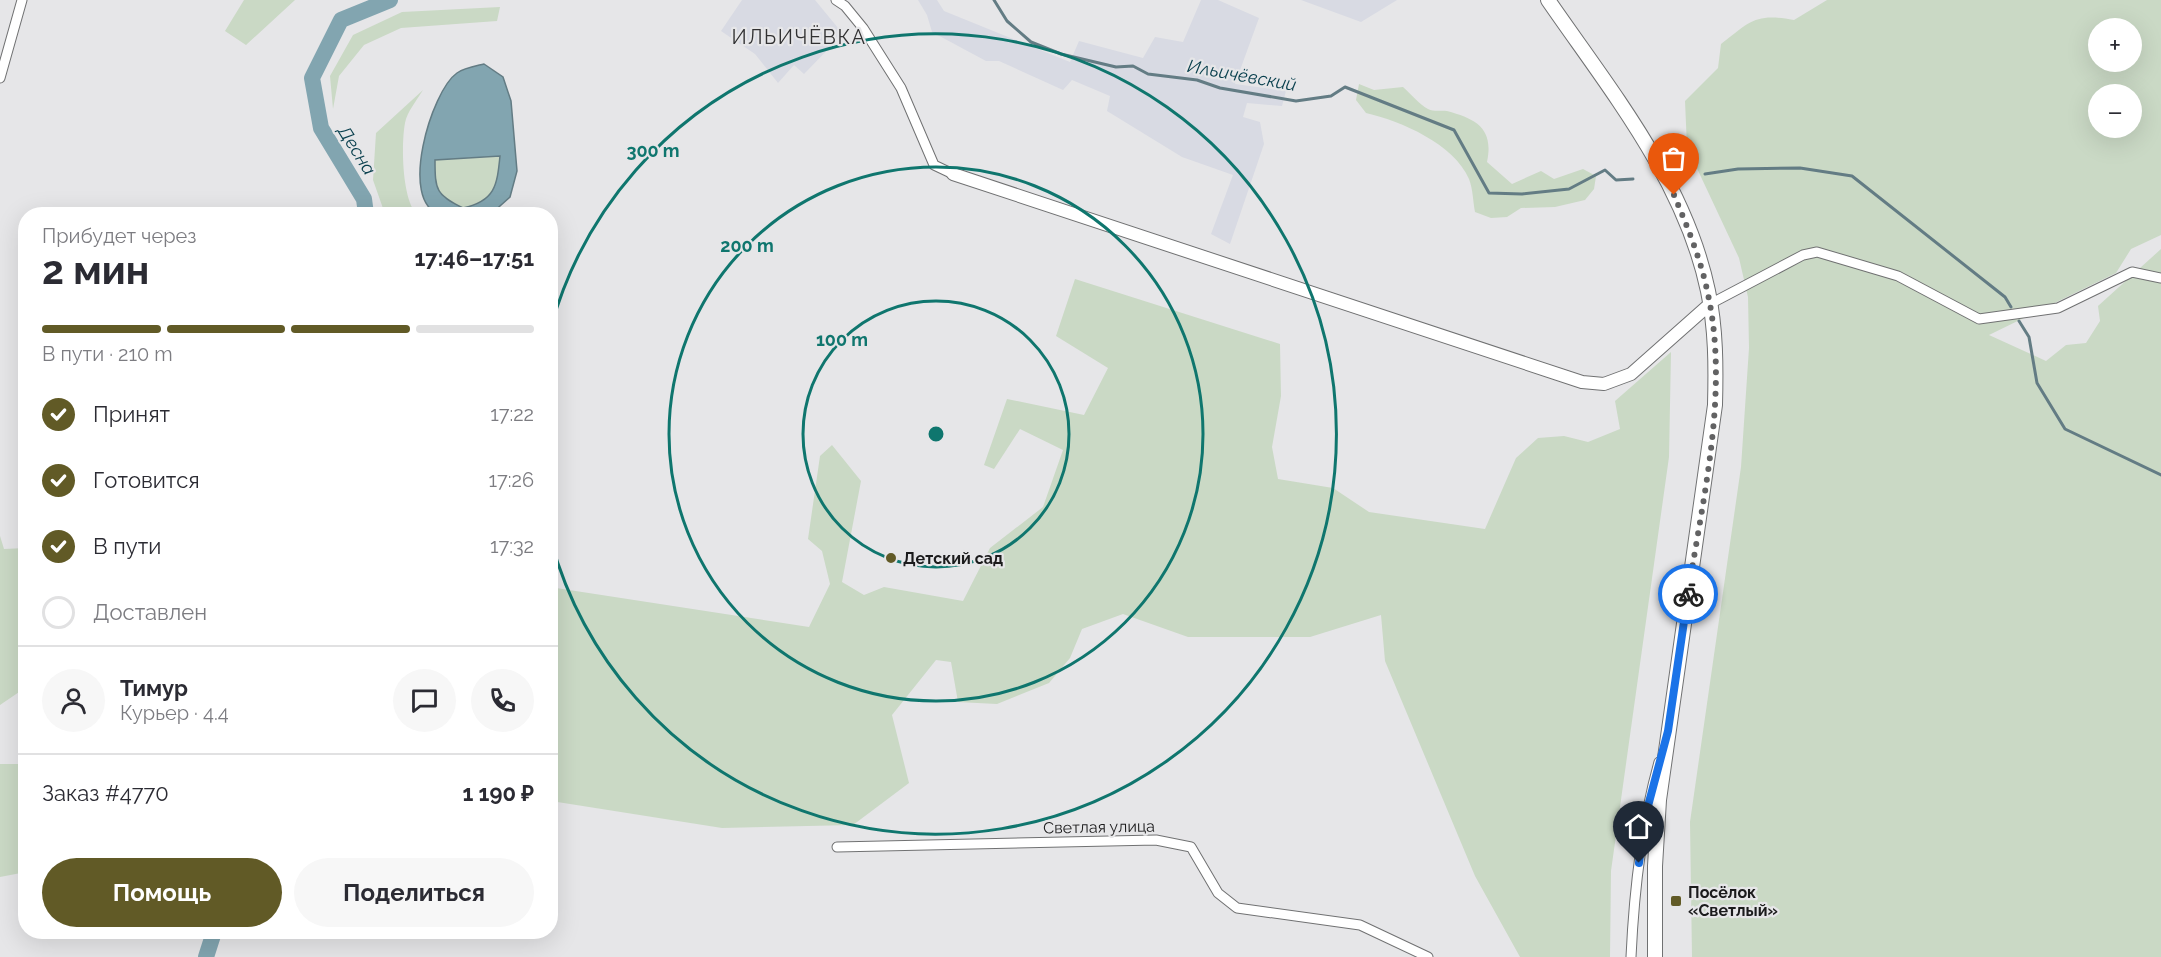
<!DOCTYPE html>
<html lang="ru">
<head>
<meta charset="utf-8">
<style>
	body { margin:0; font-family:Raleway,sans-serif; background:#f7f7f7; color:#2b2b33; height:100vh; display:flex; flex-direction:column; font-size:22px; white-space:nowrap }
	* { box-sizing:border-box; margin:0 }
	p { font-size:20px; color:#7c7c81 }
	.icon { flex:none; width:33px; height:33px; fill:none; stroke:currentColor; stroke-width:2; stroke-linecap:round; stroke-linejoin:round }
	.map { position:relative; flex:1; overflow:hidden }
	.drawer { position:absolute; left:18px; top:207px; width:540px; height:732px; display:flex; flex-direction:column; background:#fff; border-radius:24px; box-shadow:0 6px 24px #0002 }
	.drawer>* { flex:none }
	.buttons { position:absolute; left:2088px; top:18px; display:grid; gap:12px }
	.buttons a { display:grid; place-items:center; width:54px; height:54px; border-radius:50%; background:#fff; box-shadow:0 6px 24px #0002; font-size:30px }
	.pin { position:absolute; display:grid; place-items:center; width:51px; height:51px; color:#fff; margin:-62px -26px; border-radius:50% 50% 50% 0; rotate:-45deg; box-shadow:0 0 6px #0007 }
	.pin .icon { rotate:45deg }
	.courier { position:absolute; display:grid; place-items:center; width:60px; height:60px; margin:-30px; border:4px solid #1a73e8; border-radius:50%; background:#fff; color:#222; box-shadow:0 2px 8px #0007 }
	.head em { font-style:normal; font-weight:700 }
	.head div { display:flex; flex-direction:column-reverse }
	.head { display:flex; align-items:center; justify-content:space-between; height:102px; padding:0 24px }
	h1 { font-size:39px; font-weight:700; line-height:45px }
	.bar { display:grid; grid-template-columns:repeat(4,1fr); gap:9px 6px; align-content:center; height:72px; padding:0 24px }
	.bar i { height:8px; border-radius:4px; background:#e1e1e2 }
	.bar .on { background:#615a26 }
	.bar p { grid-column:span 4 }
	.line { display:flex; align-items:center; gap:15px; padding:0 24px; border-top:2px solid #e1e1e2 }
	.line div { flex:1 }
	.round { display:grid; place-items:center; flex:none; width:63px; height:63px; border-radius:32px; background:#f7f7f7 }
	ol { padding:0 24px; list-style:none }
	li { display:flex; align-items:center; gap:18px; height:66px }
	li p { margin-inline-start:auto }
	li .icon { padding:6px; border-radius:50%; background:#615a26; color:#fff; stroke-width:4 }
	li:last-child { color:#7c7c81 }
	li i { width:33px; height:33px; border:3px solid #e1e1e2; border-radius:50% }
	.action { display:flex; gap:12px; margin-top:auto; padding:12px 24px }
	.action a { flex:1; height:69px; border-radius:36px; background:#615a26; color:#fff; font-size:24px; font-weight:700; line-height:69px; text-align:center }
	.action a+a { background:#f7f7f7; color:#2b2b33 }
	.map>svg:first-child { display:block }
	.built { fill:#d8dae3 }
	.green { fill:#cad9c5; fill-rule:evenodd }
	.water { fill:#82a5b0; stroke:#637c84; stroke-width:1.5; fill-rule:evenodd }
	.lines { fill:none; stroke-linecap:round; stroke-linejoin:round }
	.stream { stroke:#637c84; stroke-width:3 }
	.river { stroke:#82a5b0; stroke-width:16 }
	.minor-casing { stroke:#707172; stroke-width:11 }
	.tertiary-casing { stroke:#707172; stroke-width:14 }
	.secondary-casing { stroke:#707172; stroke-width:16 }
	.minor { stroke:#fff; stroke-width:9 }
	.tertiary { stroke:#fff; stroke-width:12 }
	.secondary { stroke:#fff; stroke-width:14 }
	.done { stroke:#626263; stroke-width:6; stroke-dasharray:0 10.8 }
	.route { stroke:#1a73e8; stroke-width:8 }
	.ring { fill:none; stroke:#0f766e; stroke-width:3 }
	.poi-dot { fill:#615a26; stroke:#e6e6e8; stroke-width:2 }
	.labels { text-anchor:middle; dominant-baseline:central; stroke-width:4.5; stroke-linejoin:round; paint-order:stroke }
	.poi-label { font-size:16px; font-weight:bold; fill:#1b1b1c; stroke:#e6e6e8; text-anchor:start }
	.street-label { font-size:16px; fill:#1b1b1c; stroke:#e6e6e8 }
	.water-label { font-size:18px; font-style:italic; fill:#073e4c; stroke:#e6e6e8 }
	.quarter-label { font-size:20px; letter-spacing:1.5px; fill:#313132; stroke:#e6e6e8 }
	.centre { fill:#0f766e; stroke:#e6e6e8; stroke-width:3 }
	.ring-label { font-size:18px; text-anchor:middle; font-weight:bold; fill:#0f766e; stroke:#e6e6e8; stroke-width:4.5; stroke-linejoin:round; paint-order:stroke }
</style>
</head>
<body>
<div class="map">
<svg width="2161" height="957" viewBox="0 0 2161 957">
	<rect width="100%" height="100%" fill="#e6e6e8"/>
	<path class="built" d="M 742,0 L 815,0 L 843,34 L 804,74 L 794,65 L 778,83 L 755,54 L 721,31 Z
		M 918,0 L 937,0 L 944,11 L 1070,62 L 1079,41 L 1143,58 L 1155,37 L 1183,42 L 1201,0 L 1218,0 L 1259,18 L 1235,84 L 1286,91 L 1282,106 L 1247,103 L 1243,117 L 1260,122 L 1264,144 L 1230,244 L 1211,234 L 1233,175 L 1182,157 L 1107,111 L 1110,96 L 1072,80 L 1063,90 L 999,61 L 986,61 L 932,32 L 927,15 Z
		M 1301,0 L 1397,0 L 1361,22 Z"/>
	<path class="green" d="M 244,0 L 295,0 L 246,45 L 225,31 Z
		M 1827,0 L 2161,0 L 2161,235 L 2131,249 L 2116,273 L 1989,335 L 2046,361 L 2066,345 L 2086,343 L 2100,321 L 2098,306 L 2161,249 L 2161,957 L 1692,957 L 1690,822 L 1741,467 L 1749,348 L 1748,297 L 1739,258 L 1687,147 L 1685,101 L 1718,68 L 1721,44 C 1751,21 1755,13 1794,20 ZM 2098,28 L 2132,28 L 2132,62 L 2098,62 ZM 2098,94 L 2132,94 L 2132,128 L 2098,128 Z
		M 500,7 L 497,21 L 401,28 L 364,45 L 339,76 L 333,109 L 330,76 L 353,35 L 402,12 Z
		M 1359,84 L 1374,90 L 1403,87 C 1411,94 1419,104 1428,109 C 1434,112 1441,110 1447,111 C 1477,119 1494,129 1487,162 L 1512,184 L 1541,171 L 1554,179 L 1583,169 L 1596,176 L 1594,189 L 1585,200 L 1555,207 L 1521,208 L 1507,217 L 1491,218 L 1475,212 C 1473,202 1473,189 1469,179 C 1454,144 1401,121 1366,113 L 1356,100 Z
		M 423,90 C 417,100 407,112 405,123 C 401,145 402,197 416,214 L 385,214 L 373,180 L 376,133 Z
		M 500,156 C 497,186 496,200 463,208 C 435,194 436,190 434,160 Z
		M 1075,279 L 1280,344 L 1281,396 L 1272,447 L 1278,479 L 1333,488 L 1369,512 L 1485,529 L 1516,458 L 1538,438 L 1564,436 L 1588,442 L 1620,429 L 1615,401 L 1671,352 L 1669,457 L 1611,871 L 1610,957 L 1520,957 L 1475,876 L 1385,661 L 1381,615 L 1310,637 L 1188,637 L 1123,614 L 1082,629 L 1070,658 L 1049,683 L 997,704 L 958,702 L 951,662 L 936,660 L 892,715 L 909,783 L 853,825 L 722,828 L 551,801 L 551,584 L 556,588 L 809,627 L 830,584 L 822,551 L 808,539 L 820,456 L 832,445 L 861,481 L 842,582 L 864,595 L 884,587 L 963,601 L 990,548 L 1043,507 L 1063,450 L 1020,429 L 994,469 L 984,465 L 1007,399 L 1084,415 L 1108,368 L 1056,336 Z
		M 0,536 L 4,549 L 26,548 L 25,688 L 0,705 Z
		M 0,764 L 25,764 L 26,872 L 0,877 Z"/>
	<path class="water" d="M 484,64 L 503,77 L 511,101 L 517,171 L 510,197 L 491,214 C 476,215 455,218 440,214 C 398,203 431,91 457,73 C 464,68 476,66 484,64 ZM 500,156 C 497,186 495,201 463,208 C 436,195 435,190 435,160 Z"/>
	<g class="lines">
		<path class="stream" d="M 994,0 L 1007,21 L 1031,42 L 1061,54 L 1116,67 L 1133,66 L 1148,74 L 1197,80 L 1220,88 L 1296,101 L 1331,96 L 1345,87 L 1454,130 L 1489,193 L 1522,194 L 1569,189 L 1605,170 L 1616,180 L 1633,179
			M 1705,174 L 1738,169 L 1800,168 L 1852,176 L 2005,297 L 2011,307
			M 2019,321 L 2029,337 L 2037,383 L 2065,429 L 2161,475"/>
		<path class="river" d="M 366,214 L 364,199 L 321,128 L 312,78 L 341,20 L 390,0
			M 206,957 L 214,932"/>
		<g class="minor-casing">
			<path id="minor" d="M 836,0 L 845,6 L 863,28 L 901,88 L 934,165 L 953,174
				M 0,78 L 22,0
				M 1710,304 L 1803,255 L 1817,252 L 1898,276 L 1979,319 L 2058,308 L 2132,272 L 2161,278
				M 837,847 L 1156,840 L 1191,847 L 1218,893 L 1237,908 L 1360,925 L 1428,957
				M 1631,957 C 1634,891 1641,826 1659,762"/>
		</g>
		<g class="tertiary-casing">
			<path id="tertiary" d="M 953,174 L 1582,382 L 1604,384 L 1631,374 L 1710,304"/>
		</g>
		<g class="secondary-casing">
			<path id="secondary" d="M 1548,0 C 1610,90 1685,181 1708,291 C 1716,329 1716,367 1715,405 L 1659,800 L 1655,866 L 1655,957"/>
		</g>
		<use href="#minor" class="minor"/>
		<use href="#tertiary" class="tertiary"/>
		<use href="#secondary" class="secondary"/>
	</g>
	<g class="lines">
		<path class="done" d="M 1674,195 C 1687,226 1700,257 1707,290 C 1730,389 1703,496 1688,594"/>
		<path class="route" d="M 1639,863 L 1644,821 L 1668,731 L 1688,594"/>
	</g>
	<g class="ring">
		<circle cx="936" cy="434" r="133"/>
		<circle cx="936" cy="434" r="267"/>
		<path d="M551 327A400 400 0 1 1 551 541"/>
	</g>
	<g class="poi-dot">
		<circle cx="891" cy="558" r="6"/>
		<rect x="1670" y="895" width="12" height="12" rx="3"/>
	</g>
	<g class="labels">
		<g class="poi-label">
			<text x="903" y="558">Детский сад</text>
			<text x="1688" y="892">Посёлок<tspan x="1688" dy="18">«Светлый»</tspan></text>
		</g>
		<g class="street-label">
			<text transform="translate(1099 827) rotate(-1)">Светлая улица</text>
		</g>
		<g class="water-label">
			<text transform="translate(1242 75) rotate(10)">Ильичёвский</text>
			<text transform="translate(357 150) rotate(58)">Десна</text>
		</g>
		<g class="quarter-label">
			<text x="799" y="37">ИЛЬИЧЁВКА</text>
		</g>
	</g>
	<circle cx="936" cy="434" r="9" class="centre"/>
	<g class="ring-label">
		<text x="653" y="157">300 m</text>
		<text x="747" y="252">200 m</text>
		<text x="842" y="346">100 m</text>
	</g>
</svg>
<div class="buttons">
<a>+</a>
<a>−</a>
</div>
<div class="pin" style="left:1674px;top:195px;background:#ea580c"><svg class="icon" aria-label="bag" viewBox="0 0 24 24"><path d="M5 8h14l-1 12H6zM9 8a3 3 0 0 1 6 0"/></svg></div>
<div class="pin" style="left:1639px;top:863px;background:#1f2937"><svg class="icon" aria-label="home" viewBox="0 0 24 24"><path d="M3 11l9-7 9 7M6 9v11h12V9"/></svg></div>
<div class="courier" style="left:1688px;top:594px"><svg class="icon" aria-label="bike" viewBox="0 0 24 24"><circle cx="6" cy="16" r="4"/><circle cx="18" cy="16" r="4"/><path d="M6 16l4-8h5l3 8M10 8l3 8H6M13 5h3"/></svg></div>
<section class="drawer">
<div class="head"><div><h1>2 мин</h1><p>Прибудет через</p></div><em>17:46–17:51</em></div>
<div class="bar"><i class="on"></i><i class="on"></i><i class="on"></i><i></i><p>В пути · 210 m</p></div>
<ol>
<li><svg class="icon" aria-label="check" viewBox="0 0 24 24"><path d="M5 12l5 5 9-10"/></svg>Принят<p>17:22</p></li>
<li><svg class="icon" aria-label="check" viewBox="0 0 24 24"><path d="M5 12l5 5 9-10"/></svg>Готовится<p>17:26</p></li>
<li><svg class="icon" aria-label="check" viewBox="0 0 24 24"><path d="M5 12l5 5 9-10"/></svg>В пути<p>17:32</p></li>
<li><i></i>Доставлен</li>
</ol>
<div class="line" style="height:108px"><a class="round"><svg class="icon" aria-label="person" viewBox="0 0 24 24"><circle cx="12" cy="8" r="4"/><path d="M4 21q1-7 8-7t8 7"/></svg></a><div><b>Тимур</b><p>Курьер · 4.4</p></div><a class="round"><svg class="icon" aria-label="chat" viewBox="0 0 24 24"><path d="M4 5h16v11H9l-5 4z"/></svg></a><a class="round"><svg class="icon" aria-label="phone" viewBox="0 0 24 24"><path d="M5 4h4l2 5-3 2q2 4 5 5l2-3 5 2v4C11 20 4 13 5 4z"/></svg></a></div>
<div class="line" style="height:78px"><div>Заказ #4770</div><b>1 190 ₽</b></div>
<div class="action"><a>Помощь</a><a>Поделиться</a></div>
</section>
</div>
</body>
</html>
